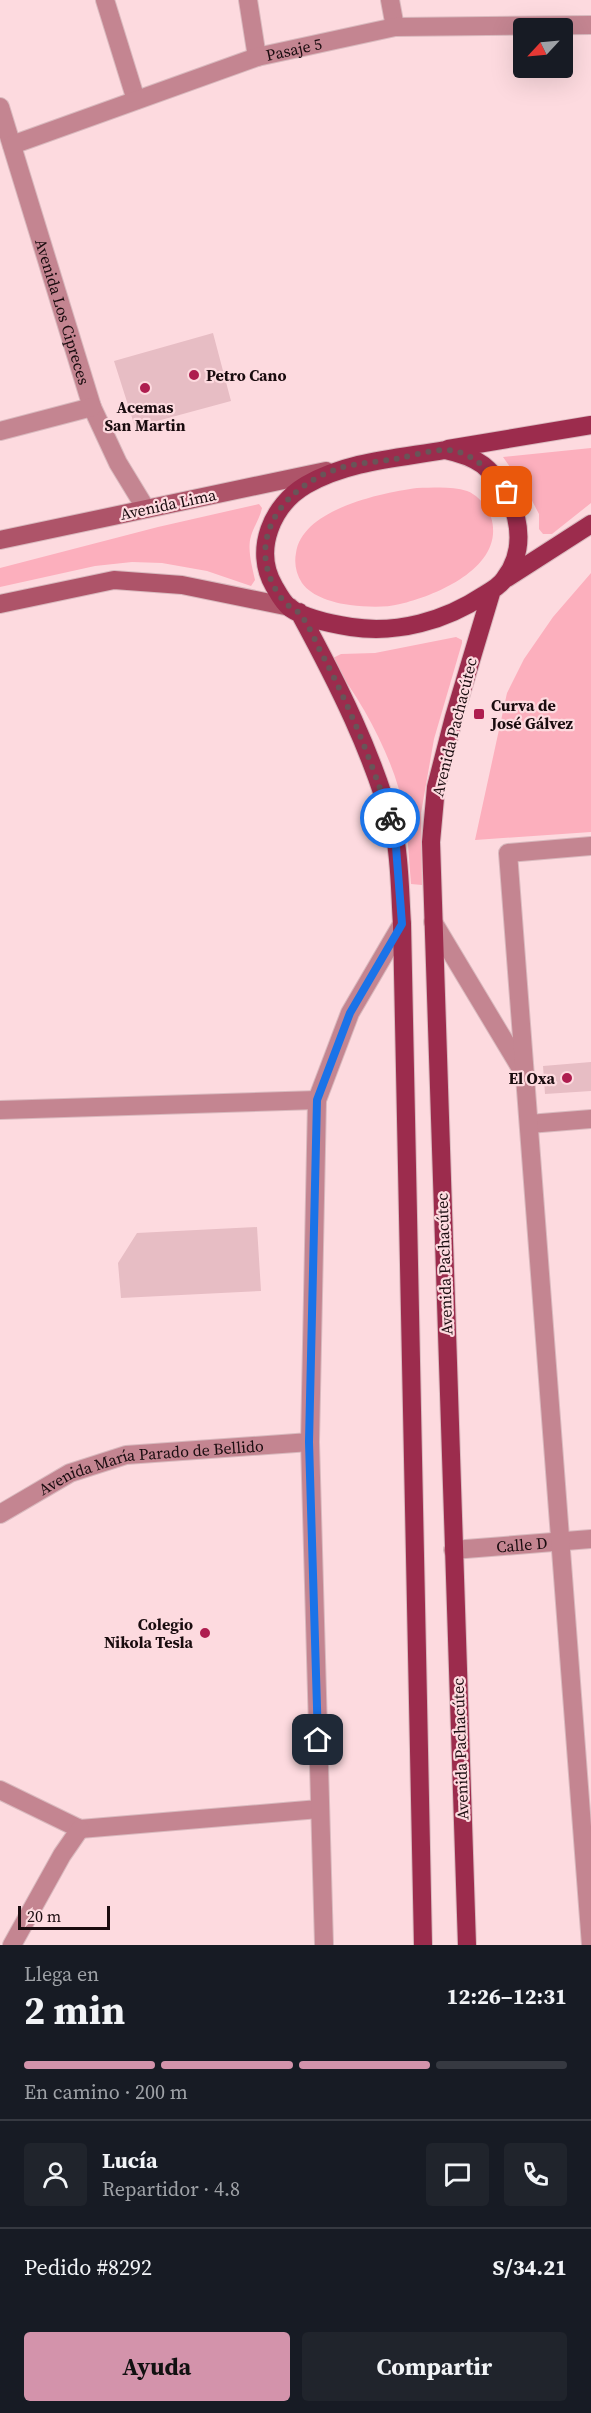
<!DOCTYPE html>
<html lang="es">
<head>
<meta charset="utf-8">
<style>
	body { margin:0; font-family:"Source Serif 4",serif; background:#20242c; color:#f1f3f6; height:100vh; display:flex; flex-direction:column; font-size:22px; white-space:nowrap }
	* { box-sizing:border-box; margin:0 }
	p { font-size:20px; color:#9ea1a6 }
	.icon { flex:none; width:33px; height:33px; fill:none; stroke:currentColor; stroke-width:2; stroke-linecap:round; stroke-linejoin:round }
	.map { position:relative; height:1945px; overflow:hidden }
	.drawer { display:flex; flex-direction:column; background:#171b24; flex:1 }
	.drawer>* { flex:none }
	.needle { width:39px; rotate:244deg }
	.buttons { position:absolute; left:513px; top:18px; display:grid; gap:12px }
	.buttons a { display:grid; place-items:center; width:60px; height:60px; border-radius:6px; background:#171b24; box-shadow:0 6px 24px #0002; font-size:30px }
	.scale { position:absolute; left:18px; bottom:15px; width:92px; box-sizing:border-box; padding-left:6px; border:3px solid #1a0c0f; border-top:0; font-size:16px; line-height:21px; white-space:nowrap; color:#1a0c0f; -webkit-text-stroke:4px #fddadf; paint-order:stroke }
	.pin { position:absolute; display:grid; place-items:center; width:51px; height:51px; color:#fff; margin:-26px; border-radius:12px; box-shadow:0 3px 9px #0006 }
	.courier { position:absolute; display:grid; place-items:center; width:60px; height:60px; margin:-30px; border:4px solid #1a73e8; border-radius:50%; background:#fff; color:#222; box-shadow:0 2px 8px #0007 }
	.headline em { font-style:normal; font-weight:700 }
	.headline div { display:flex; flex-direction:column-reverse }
	.headline { display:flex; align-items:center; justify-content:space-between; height:102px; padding:0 24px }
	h1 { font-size:39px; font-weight:700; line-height:45px }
	.bar { display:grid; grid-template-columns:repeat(4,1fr); gap:9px 6px; align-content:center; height:72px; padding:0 24px }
	.bar i { height:8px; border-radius:4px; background:#363941 }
	.bar .current { background:#d393ab }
	.bar p { grid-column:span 4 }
	.line { display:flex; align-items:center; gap:15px; padding:0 24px; border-top:2px solid #363941 }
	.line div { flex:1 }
	.round { display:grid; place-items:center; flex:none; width:63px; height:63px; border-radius:6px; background:#20242c }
	.cta { display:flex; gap:12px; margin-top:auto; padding:12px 24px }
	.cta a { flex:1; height:69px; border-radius:6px; background:#d393ab; color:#111; font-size:24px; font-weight:700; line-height:69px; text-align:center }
	.cta a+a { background:#20242c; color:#f1f3f6 }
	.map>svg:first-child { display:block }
	.green { fill:#fcafbd }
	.building { fill:#e7bdc4 }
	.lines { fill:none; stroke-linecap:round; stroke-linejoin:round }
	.street-casing { stroke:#d9b9be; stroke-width:20 }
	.secondary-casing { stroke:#d9b9be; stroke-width:20 }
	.primary-casing { stroke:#d9b9be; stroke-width:20 }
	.street { stroke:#c48591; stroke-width:18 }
	.secondary { stroke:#ae5469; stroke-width:18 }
	.primary { stroke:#9c2c4d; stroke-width:18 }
	.done { stroke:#695458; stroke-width:6; stroke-dasharray:0 10.8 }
	.route { stroke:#1a73e8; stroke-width:8 }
	.poi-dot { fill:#ae1d4f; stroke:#fddadf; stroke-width:2 }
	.labels { text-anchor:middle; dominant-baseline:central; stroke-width:4.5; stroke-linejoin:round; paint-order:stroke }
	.street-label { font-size:16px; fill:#1a0c0f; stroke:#fddadf }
	.poi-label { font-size:16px; font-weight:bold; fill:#1a0c0f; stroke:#fddadf; text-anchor:start }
</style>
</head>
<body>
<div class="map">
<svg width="591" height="1945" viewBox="0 0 591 1945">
	<rect width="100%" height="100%" fill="#fddadf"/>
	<path class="green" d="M 591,448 L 591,503 L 552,534 L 543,534 L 539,529 L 539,514 L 528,493 L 503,457 Z
		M 417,488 C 433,488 452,486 467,491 C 478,495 488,507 491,517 C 506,566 438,595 400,604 C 384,608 367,607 350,605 C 334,603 312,597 302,583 C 296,574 294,563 296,553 C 302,509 381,493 417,488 Z
		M 259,504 L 262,508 C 260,518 254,526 251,536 C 247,549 252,566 255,580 L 251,586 L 207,571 L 162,563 L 132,562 L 95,566 L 0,587 L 0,568 L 158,527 Z
		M 591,573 L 591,832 L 475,840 L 507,693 L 524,659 L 553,617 Z
		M 456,637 L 462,640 L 462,643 L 434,739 L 421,813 L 422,885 L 411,884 C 409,861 408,837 405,815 C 396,763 365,705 333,664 L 333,658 L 341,654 L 375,653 Z"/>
	<path class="building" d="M 213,333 L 231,401 L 135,427 L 114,361 Z
		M 591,1062 L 591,1091 L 545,1094 L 543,1066 Z
		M 257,1227 L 261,1291 L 121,1298 L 118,1263 L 137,1233 Z"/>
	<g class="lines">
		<g class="street-casing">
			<g id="street">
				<path d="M 105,0 L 136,100"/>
				<path d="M 248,0 L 257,57"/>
				<path d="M 390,0 L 395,27"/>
				<path id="s1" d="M 0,107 L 92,407 L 118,463 L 146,509"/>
				<path id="s2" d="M 12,145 L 257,57 L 395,27 L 591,25"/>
				<path d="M 0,431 L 92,407"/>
				<path d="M 433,922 L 523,1072"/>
				<path d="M 0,1110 L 317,1100"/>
				<path d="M 529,1124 L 591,1119"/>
				<path id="s3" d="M 0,1514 L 70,1473 L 126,1455 L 310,1442"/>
				<path id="s4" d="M 453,1550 L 591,1539"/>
				<path d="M 0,1790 L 80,1829 L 319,1809"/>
				<path d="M 12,1945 L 62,1855 L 80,1829"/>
				<path d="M 324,1945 L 310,1442 L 317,1100 L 350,1013 L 402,924"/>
				<path d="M 591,1945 L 508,853 L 591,846"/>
			</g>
		</g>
		<g class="secondary-casing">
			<path id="secondary" d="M 0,540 L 326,471
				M 0,604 L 114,580 L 182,585 L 290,607"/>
		</g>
		<g class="primary-casing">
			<path id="primary" d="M 448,449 L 591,425
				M 445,450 C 459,453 472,457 483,465 C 515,491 532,542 505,578 C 501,585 491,591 484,595 C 445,621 397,634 351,627 C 332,624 306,619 290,608 C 283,603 278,593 274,586 C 253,550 272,505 306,485 C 347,461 399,458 445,450 Z
				M 507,578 L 591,524
				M 299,612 C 337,682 374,755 394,832 C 400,857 400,897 402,924 L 423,1945
				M 467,1945 L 431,842 L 436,787 L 454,717 L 492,590"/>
		</g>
		<use href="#street" class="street"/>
		<use href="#secondary" class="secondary"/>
		<use href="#primary" class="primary"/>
	</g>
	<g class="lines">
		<path class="done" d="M 390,818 C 372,763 351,709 324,658 C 316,644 310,626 300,614 C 297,610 292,609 289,606 C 281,600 275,589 271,580 C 250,529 290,485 337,469 C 355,463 377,462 395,459 C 411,456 429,450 445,450 C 471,450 492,472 507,492"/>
		<path class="route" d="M 318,1740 L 309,1442 L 317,1100 L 350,1013 L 402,924 L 395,834 L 390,818"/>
	</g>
	<g class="poi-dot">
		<circle cx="194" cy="375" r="6"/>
		<circle cx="145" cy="388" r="6"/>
		<rect x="473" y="708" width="12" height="12" rx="3"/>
		<circle cx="567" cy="1078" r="6"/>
		<circle cx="205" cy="1633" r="6"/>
	</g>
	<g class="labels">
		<g class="street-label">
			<text stroke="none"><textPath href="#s2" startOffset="298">Pasaje 5</textPath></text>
			<text stroke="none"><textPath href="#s1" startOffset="214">Avenida Los Cipreces</textPath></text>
			<text transform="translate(168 504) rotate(-12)">Avenida Lima</text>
			<text transform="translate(454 727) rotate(-76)">Avenida Pachacútec</text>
			<text transform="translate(444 1264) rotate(-92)">Avenida Pachacútec</text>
			<text stroke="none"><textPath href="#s3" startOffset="162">Avenida María Parado de Bellido</textPath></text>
			<text stroke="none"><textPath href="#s4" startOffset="69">Calle D</textPath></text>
			<text transform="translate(460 1749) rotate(-92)">Avenida Pachacútec</text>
		</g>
		<g class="poi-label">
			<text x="206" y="375">Petro Cano</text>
			<text x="145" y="407" text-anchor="middle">Acemas<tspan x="145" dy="18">San Martin</tspan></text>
			<text x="491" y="705">Curva de<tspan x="491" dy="18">José Gálvez</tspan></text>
			<text x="555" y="1078" text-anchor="end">El Oxa</text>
			<text x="193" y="1624" text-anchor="end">Colegio<tspan x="193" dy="18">Nikola Tesla</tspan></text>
		</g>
	</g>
</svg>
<div class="buttons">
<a><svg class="needle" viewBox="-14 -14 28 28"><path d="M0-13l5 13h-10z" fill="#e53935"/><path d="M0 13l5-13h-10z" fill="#9ea1a6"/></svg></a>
</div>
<div class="scale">20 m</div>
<div class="pin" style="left:507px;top:492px;background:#ea580c"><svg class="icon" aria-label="bag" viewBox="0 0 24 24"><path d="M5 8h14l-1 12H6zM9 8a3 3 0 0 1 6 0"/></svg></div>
<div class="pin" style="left:318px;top:1740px;background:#1f2937"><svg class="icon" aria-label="home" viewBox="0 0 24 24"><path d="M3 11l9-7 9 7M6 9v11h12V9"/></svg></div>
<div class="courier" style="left:390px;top:818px"><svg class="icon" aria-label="bike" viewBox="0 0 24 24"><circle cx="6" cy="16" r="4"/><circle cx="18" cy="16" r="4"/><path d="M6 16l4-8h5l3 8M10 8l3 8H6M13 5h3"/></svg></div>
</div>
<section class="drawer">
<div class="headline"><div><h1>2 min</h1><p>Llega en</p></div><em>12:26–12:31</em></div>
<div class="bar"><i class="current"></i><i class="current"></i><i class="current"></i><i></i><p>En camino · 200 m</p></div>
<div class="line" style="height:108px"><a class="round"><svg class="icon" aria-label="person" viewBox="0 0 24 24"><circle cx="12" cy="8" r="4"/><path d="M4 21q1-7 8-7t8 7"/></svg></a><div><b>Lucía</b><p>Repartidor · 4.8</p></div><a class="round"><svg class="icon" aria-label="chat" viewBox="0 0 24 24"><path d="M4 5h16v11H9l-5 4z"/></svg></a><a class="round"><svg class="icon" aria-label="phone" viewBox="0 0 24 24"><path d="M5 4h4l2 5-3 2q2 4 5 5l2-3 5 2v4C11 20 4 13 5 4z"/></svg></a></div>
<div class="line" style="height:78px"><div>Pedido #8292</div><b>S/34.21</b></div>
<div class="cta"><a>Ayuda</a><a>Compartir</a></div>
</section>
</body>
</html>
